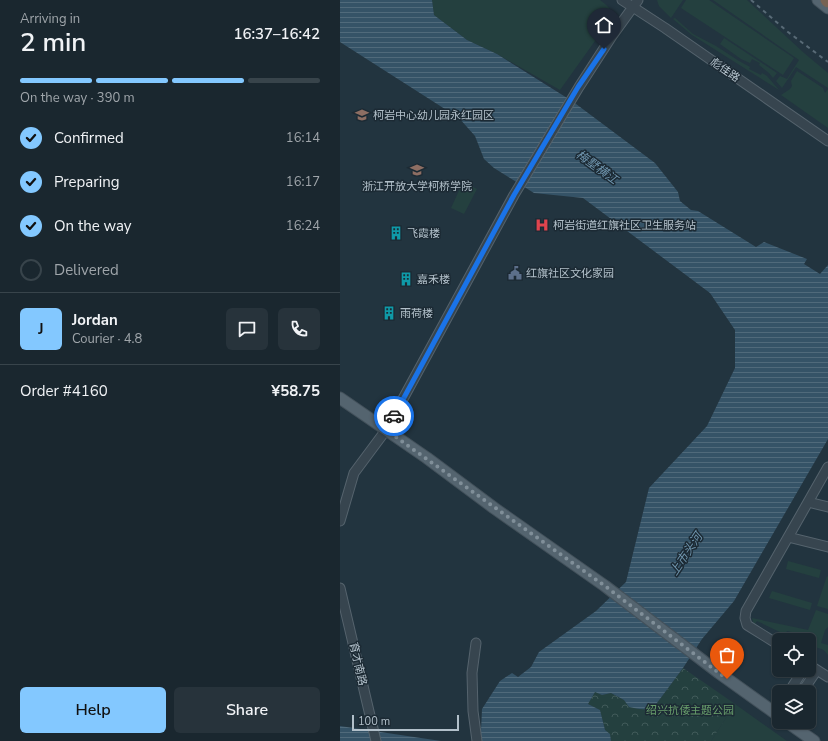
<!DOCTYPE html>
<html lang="en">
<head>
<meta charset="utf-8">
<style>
	body { margin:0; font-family:"Nunito Sans","Noto Sans SC",sans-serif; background:#27333b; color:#f1f3f6; height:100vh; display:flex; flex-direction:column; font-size:15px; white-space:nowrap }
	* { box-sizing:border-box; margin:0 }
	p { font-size:13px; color:#9fa5aa }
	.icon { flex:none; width:22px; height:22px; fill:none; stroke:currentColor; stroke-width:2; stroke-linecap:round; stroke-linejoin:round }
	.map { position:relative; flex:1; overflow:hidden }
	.drawer { display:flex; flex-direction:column; background:#1a272f; width:340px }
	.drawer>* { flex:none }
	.tools { position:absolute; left:432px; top:633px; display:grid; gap:8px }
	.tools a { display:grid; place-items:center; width:44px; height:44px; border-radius:6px; background:#1a272f; box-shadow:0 1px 3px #0004,0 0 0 1px #38444b; font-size:20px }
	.scale { position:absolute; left:12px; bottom:10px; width:107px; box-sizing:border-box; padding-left:4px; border:2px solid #b2c0ca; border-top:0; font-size:11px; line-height:14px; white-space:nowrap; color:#b2c0ca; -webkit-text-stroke:3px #1c2a34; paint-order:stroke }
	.pin { position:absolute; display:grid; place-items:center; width:34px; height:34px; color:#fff; margin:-41px -17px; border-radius:50% 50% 50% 0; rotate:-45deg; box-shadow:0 0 4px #0007 }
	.pin .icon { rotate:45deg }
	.courier { position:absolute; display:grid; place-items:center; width:40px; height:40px; margin:-20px; border:3px solid #1a73e8; border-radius:50%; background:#fff; color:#222; box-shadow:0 1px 5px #0007 }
	.overview em { font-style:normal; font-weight:600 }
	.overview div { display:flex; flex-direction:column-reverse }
	.overview { display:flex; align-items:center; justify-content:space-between; height:68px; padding:0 20px }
	h1 { font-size:26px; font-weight:600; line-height:30px }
	.bar { display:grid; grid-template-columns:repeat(4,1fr); gap:6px 4px; align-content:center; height:48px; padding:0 20px }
	.bar i { height:5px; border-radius:3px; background:#38444b }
	.bar .current { background:#83c8ff }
	.bar p { grid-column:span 4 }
	.line { display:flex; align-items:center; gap:10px; padding:0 20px; border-top:1px solid #38444b }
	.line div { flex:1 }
	.round { display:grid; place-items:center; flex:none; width:42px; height:42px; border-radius:6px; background:#27333b }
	ol { padding:0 20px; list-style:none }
	li { display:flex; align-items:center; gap:12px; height:44px }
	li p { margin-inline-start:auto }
	li .icon { padding:4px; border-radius:50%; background:#83c8ff; color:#111; stroke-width:4 }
	li:last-child { color:#9fa5aa }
	li i { width:22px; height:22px; border:2px solid #38444b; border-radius:50% }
	.action { display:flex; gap:8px; margin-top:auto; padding:8px 20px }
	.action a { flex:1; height:46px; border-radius:6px; background:#83c8ff; color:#111; font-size:16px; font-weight:600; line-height:46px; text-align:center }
	.action a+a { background:#27333b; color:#f1f3f6 }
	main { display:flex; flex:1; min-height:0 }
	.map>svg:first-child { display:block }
	.grass { fill:#24403f }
	.forest { fill:url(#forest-crowns) }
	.water { fill:url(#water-rules) }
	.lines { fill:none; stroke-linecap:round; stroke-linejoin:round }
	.minor-casing { stroke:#55636d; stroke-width:11 }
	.major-casing { stroke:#43515b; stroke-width:13 }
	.highway-casing { stroke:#42505a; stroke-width:15 }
	.minor { stroke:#37454f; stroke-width:9 }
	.major { stroke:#54646f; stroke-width:11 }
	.highway { stroke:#766253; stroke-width:13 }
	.rail { stroke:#586a76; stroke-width:2; stroke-dasharray:4 4; stroke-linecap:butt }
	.done { stroke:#808f99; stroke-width:4; stroke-dasharray:0 7.2 }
	.route { stroke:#1a73e8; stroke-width:5 }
	.labels { text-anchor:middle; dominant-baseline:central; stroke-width:3; stroke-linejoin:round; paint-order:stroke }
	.street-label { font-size:11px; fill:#b2c0ca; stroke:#1c2a34 }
	.poi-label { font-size:11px; fill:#b2c0ca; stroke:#1c2a34; text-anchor:start }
	.park-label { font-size:11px; fill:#689d6b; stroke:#1c2a34 }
	.water-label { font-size:12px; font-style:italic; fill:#7096af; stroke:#1c2a34 }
</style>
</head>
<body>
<main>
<section class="drawer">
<div class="overview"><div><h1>2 min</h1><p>Arriving in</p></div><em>16:37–16:42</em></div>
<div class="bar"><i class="current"></i><i class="current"></i><i class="current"></i><i></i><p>On the way · 390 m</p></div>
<ol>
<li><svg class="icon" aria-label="check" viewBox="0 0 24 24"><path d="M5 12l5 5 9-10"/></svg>Confirmed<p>16:14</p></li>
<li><svg class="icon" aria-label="check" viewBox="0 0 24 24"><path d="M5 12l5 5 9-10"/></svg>Preparing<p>16:17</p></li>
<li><svg class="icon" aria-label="check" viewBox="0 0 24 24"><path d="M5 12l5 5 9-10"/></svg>On the way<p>16:24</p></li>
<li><i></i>Delivered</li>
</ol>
<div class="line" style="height:72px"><b class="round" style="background:#83c8ff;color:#111">J</b><div><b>Jordan</b><p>Courier · 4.8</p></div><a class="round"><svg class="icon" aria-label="chat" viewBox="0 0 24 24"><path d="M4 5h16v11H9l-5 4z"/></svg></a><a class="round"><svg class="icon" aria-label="phone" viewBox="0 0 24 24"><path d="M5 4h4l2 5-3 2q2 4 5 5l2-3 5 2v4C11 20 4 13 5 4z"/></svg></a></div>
<div class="line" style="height:52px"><div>Order #4160</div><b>¥58.75</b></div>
<div class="action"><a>Help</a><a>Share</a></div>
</section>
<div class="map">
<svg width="488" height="741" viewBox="0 0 488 741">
	<defs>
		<pattern id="forest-crowns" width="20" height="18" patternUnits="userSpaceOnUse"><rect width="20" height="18" fill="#24403f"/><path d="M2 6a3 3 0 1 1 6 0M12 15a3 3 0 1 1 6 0" fill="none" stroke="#415a59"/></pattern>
		<pattern id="water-rules" width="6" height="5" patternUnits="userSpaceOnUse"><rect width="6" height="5" fill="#355367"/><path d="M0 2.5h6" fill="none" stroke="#506a7b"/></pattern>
	</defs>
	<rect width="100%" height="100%" fill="#22343f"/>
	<path class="grass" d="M 92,0 L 260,0 C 266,5 272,8 272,17 L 220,90 L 157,54 L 127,40 L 94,15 Z
		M 317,0 L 343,0 L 331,18 L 319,6 Z
		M 346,0 L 369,0 L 454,58 L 443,75 L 341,8 Z
		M 373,0 L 407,0 L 464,53 L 488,73 L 488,88 L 456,67 L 442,88 L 436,81 L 440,76 L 447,79 L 459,60 Z
		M 335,18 L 353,34 L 376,46 L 399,61 L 410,67 L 409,69 L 421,75 L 422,73 L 427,76 L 439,90 L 352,35 L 333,19 Z
		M 384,38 L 437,73 L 433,78 L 429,73 L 419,65 L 420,63 L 412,59 L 410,63 L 401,59 L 380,44 Z
		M 457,71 L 483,88 L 485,93 L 488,89 L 488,128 L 441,95 L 450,89 L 452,86 L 451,81 Z
		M 123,182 L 137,189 L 124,214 L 111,208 Z
		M 448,561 L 481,570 L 479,578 L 446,569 Z
		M 487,576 L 488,577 L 488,609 L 477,606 Z
		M 432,591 L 472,603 L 470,610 L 429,598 Z
		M 476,610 L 488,614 L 488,627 L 485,630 L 481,643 L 488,645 L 488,655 C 484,648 476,646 469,649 L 469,640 L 463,640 L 465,635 L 447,631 L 444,640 L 439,640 L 439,641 L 442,633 L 417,621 L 414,625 L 412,618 L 468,630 Z
		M 395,704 L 447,741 L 371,741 Z"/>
	<path class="forest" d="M 343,668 L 395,704 L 371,741 L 271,741 L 269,734 L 265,730 L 260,710 L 248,704 L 255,691 L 262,695 L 271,693 L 284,700 L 317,703 Z"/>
	<path class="water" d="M 0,0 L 92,0 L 94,15 L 127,40 L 157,54 L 232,101 L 315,163 L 338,192 L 340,201 L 351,210 L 358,211 L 416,247 L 424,242 L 467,259 L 464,264 L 480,274 L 488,265 L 488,439 L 394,601 L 362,639 L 343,668 L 314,707 C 305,711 298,709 289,707 L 284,700 L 271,693 L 262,695 L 255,692 L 248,704 L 260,710 L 265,730 L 270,734 L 271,741 L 141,741 L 141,731 L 142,709 L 160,681 L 172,673 L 178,677 L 191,667 L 199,652 L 256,611 L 286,582 L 309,488 L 367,426 L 395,368 L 395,330 L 370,293 L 243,198 L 194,193 L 154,168 L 144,159 L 135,136 L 119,118 L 0,42 Z
		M 0,726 L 101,741 L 0,741 Z"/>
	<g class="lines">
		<g class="minor-casing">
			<path id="minor" d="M 282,0 L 325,28 L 488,141
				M 468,502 L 488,507
				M 0,521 L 14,473 L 46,430 L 174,195 L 239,87 L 272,36 L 298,0
				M 448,537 L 488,547
				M 0,588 L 36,741
				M 136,643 L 132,673 L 133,711 L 137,741
				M 439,645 L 407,625 L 405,618 L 406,611 L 488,467
				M 469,665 L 488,677
				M 449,692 L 463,670
				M 462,692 L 477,670"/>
		</g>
		<g class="major-casing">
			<path id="major" d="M 478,0 L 488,8
				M 0,398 L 87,458 L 154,508 L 265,586 L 379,673 L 439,716
				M 447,722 L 474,741"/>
		</g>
		<g class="highway-casing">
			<path id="highway" d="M 487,0 L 488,1"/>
		</g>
		<use href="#minor" class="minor"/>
		<use href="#major" class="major"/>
		<use href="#highway" class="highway"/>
		<path class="rail" d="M 411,0 L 448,32 L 488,62"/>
	</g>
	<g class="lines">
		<path class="done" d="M 54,416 L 46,430 L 265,586 L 387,679"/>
		<path class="route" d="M 54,416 L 174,195 L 238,87 L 264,49"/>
	</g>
	<defs>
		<g id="school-bare" transform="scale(1.08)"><path d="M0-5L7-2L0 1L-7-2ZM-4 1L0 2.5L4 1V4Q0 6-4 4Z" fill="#8d6e63" stroke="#1c2a34" stroke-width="2.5" paint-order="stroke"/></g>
		<g id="university-bare" transform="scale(1.08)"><path d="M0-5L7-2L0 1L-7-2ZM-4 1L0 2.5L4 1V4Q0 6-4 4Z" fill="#8d6e63" stroke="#1c2a34" stroke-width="2.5" paint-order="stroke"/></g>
		<g id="hospital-bare" transform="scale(1.08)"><path d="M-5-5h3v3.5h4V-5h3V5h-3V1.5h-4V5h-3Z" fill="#e0444e" stroke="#1c2a34" stroke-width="2.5" paint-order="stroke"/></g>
		<g id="building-bare" transform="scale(1.08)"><path d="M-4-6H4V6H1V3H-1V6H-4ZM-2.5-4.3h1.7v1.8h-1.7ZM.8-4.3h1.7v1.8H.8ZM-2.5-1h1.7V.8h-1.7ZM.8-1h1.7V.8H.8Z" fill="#0f9aa8" stroke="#1c2a34" stroke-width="2.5" paint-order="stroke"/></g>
		<g id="civic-bare" transform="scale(1.08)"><path d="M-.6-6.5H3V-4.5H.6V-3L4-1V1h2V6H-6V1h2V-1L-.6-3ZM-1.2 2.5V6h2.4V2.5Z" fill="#5c6f8a" stroke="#1c2a34" stroke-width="2.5" paint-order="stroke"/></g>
	</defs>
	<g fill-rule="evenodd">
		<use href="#school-bare" x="22" y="115"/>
		<use href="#university-bare" x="77" y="170"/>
		<use href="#hospital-bare" x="202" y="225"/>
		<use href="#building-bare" x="56" y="233"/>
		<use href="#civic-bare" x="175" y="273"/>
		<use href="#building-bare" x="66" y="279"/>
		<use href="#building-bare" x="49" y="313"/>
	</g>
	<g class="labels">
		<g class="street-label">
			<text transform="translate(385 70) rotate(35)">彪佳路</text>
			<text transform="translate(18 664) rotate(77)">育才南路</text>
		</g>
		<g class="poi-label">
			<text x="33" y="115">柯岩中心幼儿园永红园区</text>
			<text x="77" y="186" text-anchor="middle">浙江开放大学柯桥学院</text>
			<text x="213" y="225">柯岩街道红旗社区卫生服务站</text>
			<text x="67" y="233">飞霞楼</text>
			<text x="186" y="273">红旗社区文化家园</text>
			<text x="77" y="279">嘉禾楼</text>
			<text x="60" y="313">雨荷楼</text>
		</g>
		<g class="park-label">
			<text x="350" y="710">绍兴抗倭主题公园</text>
		</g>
		<g class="water-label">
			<text transform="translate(257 167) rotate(36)">梅墅横江</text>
			<text transform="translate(346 554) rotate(-56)">上市头河</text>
		</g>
	</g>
</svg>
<div class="tools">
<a><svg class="icon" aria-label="locate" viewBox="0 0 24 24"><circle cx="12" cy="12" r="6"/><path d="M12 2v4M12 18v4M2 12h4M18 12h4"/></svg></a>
<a><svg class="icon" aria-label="layers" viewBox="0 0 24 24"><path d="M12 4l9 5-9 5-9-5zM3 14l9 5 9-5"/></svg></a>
</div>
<div class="scale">100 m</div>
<div class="pin" style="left:387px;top:679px;background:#ea580c"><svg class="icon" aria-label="bag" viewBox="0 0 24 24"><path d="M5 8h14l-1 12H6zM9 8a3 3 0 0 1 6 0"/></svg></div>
<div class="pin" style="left:264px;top:49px;background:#1f2937"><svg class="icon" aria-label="home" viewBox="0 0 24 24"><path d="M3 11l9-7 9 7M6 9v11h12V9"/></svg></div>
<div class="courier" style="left:54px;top:416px"><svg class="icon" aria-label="car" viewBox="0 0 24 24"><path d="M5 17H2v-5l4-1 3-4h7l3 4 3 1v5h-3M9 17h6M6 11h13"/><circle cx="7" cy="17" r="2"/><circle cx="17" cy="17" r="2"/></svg></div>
</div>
</main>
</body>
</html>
